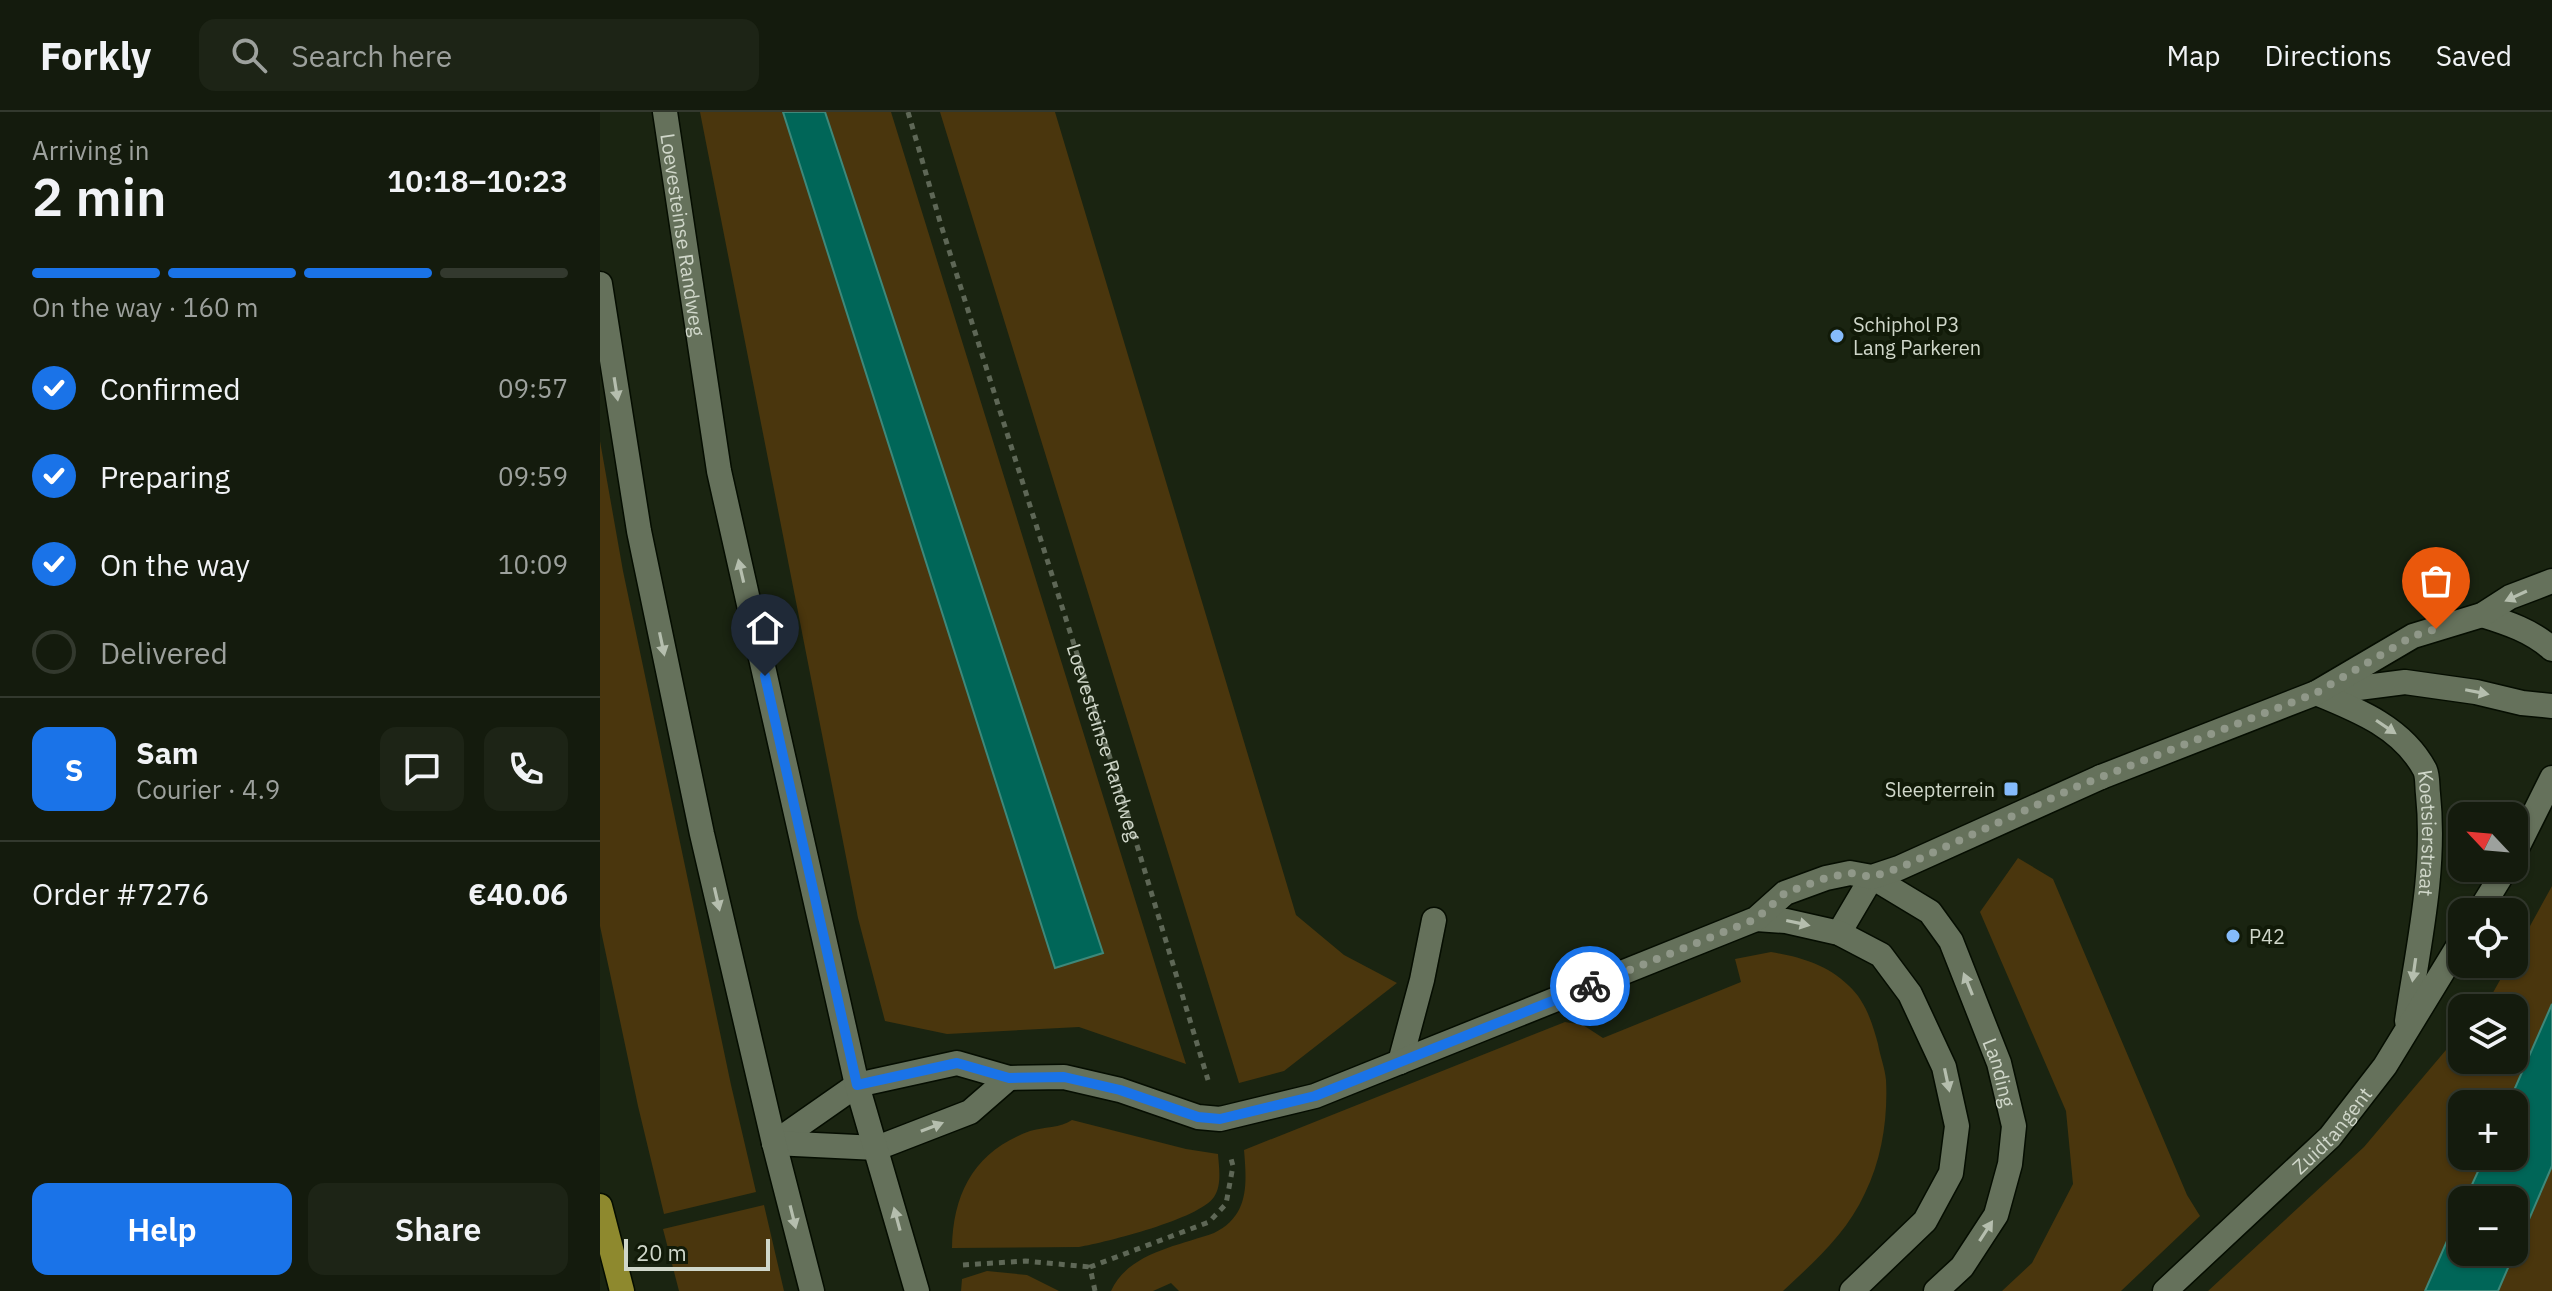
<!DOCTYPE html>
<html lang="en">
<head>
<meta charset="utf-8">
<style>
	body { margin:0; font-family:"IBM Plex Sans",sans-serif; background:#1d2416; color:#f1f3f6; height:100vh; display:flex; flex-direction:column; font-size:30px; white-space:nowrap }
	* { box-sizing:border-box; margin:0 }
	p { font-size:26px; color:#9da19d }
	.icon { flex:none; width:44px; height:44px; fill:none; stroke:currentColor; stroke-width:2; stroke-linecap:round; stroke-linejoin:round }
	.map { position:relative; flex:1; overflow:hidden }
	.panel { display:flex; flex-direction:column; background:#141b0d; width:600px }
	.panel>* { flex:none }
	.needle { width:52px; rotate:296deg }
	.controls { position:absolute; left:1848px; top:690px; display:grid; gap:16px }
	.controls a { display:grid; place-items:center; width:80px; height:80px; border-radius:16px; background:#141b0d; box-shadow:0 2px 6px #0004,0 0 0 2px #33392e; font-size:40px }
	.scale { position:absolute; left:24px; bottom:20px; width:146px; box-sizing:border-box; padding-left:8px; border:4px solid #d0d7ca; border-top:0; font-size:22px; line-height:28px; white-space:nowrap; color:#d0d7ca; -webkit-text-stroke:6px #111a08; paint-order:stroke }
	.pin { position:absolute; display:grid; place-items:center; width:68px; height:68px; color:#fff; margin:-82px -34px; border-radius:50% 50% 50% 0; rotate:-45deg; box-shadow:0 0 8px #0007 }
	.pin .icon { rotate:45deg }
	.courier { position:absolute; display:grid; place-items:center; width:80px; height:80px; margin:-40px; border:6px solid #1a73e8; border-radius:50%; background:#fff; color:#222; box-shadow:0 2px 10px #0007 }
	.head em { font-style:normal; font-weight:600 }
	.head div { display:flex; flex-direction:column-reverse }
	.head { display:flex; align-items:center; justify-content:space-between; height:136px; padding:0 32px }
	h1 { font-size:52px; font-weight:600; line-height:60px }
	.bar { display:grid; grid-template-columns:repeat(4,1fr); gap:12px 8px; align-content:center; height:96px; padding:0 32px }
	.bar i { height:10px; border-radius:6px; background:#33392e }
	.bar .selected { background:#1a73e8 }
	.bar p { grid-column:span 4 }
	.line { display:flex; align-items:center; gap:20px; padding:0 32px; border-top:2px solid #33392e }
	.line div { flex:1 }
	.round { display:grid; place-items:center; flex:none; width:84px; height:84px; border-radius:16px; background:#1d2416 }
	ol { padding:0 32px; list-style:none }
	li { display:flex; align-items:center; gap:24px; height:88px }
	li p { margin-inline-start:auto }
	li .icon { padding:8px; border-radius:50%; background:#1a73e8; color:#fff; stroke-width:4 }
	li:last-child { color:#9da19d }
	li i { width:44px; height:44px; border:4px solid #33392e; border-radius:50% }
	.cta { display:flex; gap:16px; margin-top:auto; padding:16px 32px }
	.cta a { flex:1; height:92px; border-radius:16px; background:#1a73e8; color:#fff; font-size:32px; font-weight:600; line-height:92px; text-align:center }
	.cta a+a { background:#1d2416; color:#f1f3f6 }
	header { display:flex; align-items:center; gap:48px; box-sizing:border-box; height:112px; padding:0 40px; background:#141b0d; border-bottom:2px solid #33392e }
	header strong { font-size:38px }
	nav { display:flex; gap:44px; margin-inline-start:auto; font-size:28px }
	.search { width:560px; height:72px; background:#1d2416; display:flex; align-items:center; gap:20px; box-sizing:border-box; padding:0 28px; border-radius:16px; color:#9da19d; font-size:30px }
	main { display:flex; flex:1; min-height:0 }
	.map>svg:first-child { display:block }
	.green { fill:#4a360d }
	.water { fill:#006658; stroke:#3e887a; stroke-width:2 }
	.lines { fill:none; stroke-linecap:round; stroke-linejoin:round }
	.service-casing { stroke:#050d01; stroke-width:27 }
	.minor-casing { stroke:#050d01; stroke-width:27 }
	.tertiary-casing { stroke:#050d01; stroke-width:27 }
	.motorway-casing { stroke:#050d01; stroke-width:27 }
	.path { stroke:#5e6756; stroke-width:5; stroke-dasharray:6 6; stroke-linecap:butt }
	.service { stroke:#65715b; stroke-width:24 }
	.minor { stroke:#65715b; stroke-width:24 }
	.tertiary { stroke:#65715b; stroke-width:24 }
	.motorway { stroke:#8e892e; stroke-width:24 }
	.oneway { fill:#b5beae }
	.done { stroke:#909889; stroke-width:8; stroke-dasharray:0 14.4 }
	.route { stroke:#1a73e8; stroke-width:10 }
	.poi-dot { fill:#85bbfb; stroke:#111a08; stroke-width:3 }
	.labels { text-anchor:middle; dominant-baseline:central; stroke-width:8; stroke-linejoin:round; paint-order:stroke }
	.street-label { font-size:20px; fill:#d0d7ca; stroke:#111a08 }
	.poi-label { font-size:20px; fill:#d0d7ca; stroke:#111a08; text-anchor:start }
</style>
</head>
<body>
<header>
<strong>Forkly</strong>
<div class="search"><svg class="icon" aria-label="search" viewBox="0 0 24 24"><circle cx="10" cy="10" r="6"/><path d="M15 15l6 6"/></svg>Search here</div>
<nav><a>Map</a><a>Directions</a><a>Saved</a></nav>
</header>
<main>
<section class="panel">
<div class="head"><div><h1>2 min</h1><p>Arriving in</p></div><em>10:18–10:23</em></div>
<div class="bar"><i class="selected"></i><i class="selected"></i><i class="selected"></i><i></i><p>On the way · 160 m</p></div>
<ol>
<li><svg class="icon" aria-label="check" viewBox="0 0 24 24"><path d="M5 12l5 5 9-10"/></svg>Confirmed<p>09:57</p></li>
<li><svg class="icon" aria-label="check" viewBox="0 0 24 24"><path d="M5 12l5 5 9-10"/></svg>Preparing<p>09:59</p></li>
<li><svg class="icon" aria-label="check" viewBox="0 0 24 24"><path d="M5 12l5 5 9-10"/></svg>On the way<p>10:09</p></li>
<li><i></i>Delivered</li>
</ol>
<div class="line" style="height:144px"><b class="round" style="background:#1a73e8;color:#fff">S</b><div><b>Sam</b><p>Courier · 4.9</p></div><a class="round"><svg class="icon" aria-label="chat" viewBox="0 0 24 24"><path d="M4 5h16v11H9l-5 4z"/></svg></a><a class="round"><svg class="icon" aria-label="phone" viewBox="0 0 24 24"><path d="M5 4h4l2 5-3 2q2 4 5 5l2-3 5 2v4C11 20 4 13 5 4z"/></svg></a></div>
<div class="line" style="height:104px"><div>Order #7276</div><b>€40.06</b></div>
<div class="cta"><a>Help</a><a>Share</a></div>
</section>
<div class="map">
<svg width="1952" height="1179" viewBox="0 0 1952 1179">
	<rect width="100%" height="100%" fill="#1a2411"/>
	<path class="green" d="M 100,0 L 183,0 L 456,856 L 503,840 L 225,0 L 291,0 L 586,952 L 479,915 L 347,922 L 285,909 L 258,806 Z
		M 340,0 L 455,0 L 696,803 L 744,843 L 797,871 L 684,959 L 639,971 Z
		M 0,329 L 23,459 L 131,973 L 156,1080 L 64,1102 L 38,994 L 0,814 Z
		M 1418,746 L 1453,767 L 1587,1083 L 1600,1104 L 1521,1179 L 1402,1179 L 1432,1151 L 1473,1072 L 1466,999 L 1380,800 Z
		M 1952,774 L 1952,892 L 1908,992 L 1862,992 L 1862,1044 L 1885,1044 L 1865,1088 L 1862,1088 L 1862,1095 L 1825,1179 L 1608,1179 L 1764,1035 L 1862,919 L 1862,948 L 1914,948 L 1914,896 L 1881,896 L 1890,886 L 1909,852 L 1914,852 L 1914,843 Z
		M 1171,840 C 1200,845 1226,852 1248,873 C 1265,888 1272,910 1278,932 C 1280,944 1285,956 1286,968 C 1288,1005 1282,1047 1265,1081 C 1247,1121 1215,1149 1183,1179 L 579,1179 L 571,1171 L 553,1179 L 511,1179 C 528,1141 578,1134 614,1121 C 649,1104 647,1073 644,1038 L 965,910 L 983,913 L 1003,926 L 1141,870 L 1135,847 Z
		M 472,1008 L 586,1037 L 618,1042 C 619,1056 622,1073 614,1085 C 599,1107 507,1130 479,1135 L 352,1136 C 353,1080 375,1039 430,1019 C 443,1015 461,1016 472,1008 Z
		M 1952,1054 L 1952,1179 L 1898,1179 Z
		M 164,1093 L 184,1179 L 79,1179 L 63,1117 Z
		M 387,1159 L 427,1163 L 459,1179 L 361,1179 L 362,1167 Z"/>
	<path class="water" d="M 183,0 L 225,0 L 503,841 L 455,856 Z
		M 1952,892 L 1952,1054 L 1898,1179 L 1825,1179 L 1862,1095 L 1862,1140 L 1914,1140 L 1914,1088 L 1865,1088 L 1885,1044 L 1914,1044 L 1914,992 L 1908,992 Z"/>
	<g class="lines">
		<g class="service-casing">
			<g id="service">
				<path d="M 1882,503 C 1908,511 1932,519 1952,537"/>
				<path d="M 1727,580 L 1805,570 L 1876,580 L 1922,591 L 1952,594"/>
				<path id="s2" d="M 1716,581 C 1758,598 1803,616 1825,658 C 1828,665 1827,675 1828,682 C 1836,758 1818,835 1807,909"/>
				<path d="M 1501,665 L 1716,581 L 1813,524 L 1882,503 L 1910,485 L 1952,469"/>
				<path d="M 1914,742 L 1952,666"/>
				<path d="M 1879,800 L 1906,756"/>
				<path d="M 1239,821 L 1272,765"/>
				<path d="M 800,950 L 822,868 L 834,808"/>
				<path id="s3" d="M 1565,1179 L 1730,1025 L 1785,954 L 1862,828"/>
			</g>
		</g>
		<g class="minor-casing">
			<g id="minor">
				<path id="s4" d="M 1272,765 L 1330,800 L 1351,829 L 1399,951 L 1414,1014 L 1410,1052 L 1396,1103 L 1362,1155 L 1336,1179"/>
				<path d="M 1156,807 L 1186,809 L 1239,821 L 1281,843 L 1310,882 L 1344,955 L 1357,1014 L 1351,1061 L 1325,1109 L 1252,1179"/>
				<path d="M 174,1031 L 257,973 L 357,951 L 409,966 L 464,965 L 520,978 L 598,1005 L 620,1007 L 715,984 L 1156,807 L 1185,781 L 1226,766 L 1250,761 L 1272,765 L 1299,756 L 1501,665"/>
				<path d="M 174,1031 L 277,1036 L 370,1000 L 409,966"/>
			</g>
		</g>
		<g class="tertiary-casing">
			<g id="tertiary">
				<path id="s5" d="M 65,0 L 119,359 L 257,973 L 317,1179"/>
				<path d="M 0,172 L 39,419 L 102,722 L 174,1031 L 212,1179"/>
			</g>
		</g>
		<g class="motorway-casing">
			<path id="motorway" d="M 0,1094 L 22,1179"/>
		</g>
		<g class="path">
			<path id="s1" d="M 308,0 L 341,113 L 523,687 L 608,968"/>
			<path d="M 363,1153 L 425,1149 L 490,1155"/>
			<path d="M 495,1179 L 490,1155 L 609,1110 L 626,1092 L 633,1054 L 630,1043"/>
		</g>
		<use href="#service" class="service"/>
		<use href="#minor" class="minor"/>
		<use href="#tertiary" class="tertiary"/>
		<use href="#motorway" class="motorway"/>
	</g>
	<defs><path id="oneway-solid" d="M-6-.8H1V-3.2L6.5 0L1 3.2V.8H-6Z" transform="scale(2)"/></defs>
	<g class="oneway">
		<use href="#oneway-solid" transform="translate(16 277) rotate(81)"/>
		<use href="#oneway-solid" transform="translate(141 459) rotate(-103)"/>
		<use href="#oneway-solid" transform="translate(1916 484) rotate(155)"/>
		<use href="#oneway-solid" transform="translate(62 532) rotate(78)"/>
		<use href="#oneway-solid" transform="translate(1877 580) rotate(11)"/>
		<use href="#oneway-solid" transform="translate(1786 615) rotate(34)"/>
		<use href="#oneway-solid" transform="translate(117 787) rotate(77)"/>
		<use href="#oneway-solid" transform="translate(1198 811) rotate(12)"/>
		<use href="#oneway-solid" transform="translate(1814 858) rotate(98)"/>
		<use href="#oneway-solid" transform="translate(1368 872) rotate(-112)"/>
		<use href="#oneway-solid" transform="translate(1347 968) rotate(78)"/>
		<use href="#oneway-solid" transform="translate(332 1015) rotate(-21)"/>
		<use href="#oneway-solid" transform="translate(193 1105) rotate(76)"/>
		<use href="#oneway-solid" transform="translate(297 1107) rotate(-105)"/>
		<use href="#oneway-solid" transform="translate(1386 1119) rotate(-57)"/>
	</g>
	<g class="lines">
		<path class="done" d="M 990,874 L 1156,807 L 1185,781 L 1226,766 L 1250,761 L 1272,765 L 1299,756 L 1478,674 L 1716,581 L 1813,524 L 1836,517"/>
		<path class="route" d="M 165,564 L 257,973 L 357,951 L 409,966 L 464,965 L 520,978 L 598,1005 L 620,1007 L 715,984 L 990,874"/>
	</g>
	<g class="poi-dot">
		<circle cx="1237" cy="224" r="8"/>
		<rect x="1403" y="669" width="16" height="16" rx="4"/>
		<circle cx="1633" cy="824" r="8"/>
	</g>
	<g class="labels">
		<g class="street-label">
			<text stroke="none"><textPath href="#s5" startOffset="124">Loevesteinse Randweg</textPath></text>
			<text stroke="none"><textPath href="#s1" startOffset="660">Loevesteinse Randweg</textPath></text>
			<text stroke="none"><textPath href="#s2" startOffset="200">Koetsierstraat</textPath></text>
			<text stroke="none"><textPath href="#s4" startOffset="244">Landing</textPath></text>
			<text stroke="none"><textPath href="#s3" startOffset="232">Zuidtangent</textPath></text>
		</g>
		<g class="poi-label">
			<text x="1253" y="212">Schiphol P3<tspan x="1253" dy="23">Lang Parkeren</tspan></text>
			<text x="1395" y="677" text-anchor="end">Sleepterrein</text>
			<text x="1649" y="824">P42</text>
		</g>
	</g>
</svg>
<div class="controls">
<a><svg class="needle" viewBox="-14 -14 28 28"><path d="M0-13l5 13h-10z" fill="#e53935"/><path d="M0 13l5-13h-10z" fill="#9da19d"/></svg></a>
<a><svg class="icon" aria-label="locate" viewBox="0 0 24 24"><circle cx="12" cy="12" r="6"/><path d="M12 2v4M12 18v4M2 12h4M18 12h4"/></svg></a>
<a><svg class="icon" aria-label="layers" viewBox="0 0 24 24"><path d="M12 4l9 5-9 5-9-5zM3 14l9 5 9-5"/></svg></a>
<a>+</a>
<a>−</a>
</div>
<div class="scale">20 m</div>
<div class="pin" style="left:1836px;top:517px;background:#ea580c"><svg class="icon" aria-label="bag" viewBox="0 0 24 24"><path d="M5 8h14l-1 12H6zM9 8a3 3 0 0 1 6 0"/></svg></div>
<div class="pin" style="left:165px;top:564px;background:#1f2937"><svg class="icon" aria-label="home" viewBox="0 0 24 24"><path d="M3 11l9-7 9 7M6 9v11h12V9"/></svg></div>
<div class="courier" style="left:990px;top:874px"><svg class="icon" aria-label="bike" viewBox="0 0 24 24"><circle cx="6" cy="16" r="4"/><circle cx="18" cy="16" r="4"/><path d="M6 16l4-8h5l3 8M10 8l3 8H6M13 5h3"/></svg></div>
</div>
</main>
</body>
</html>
